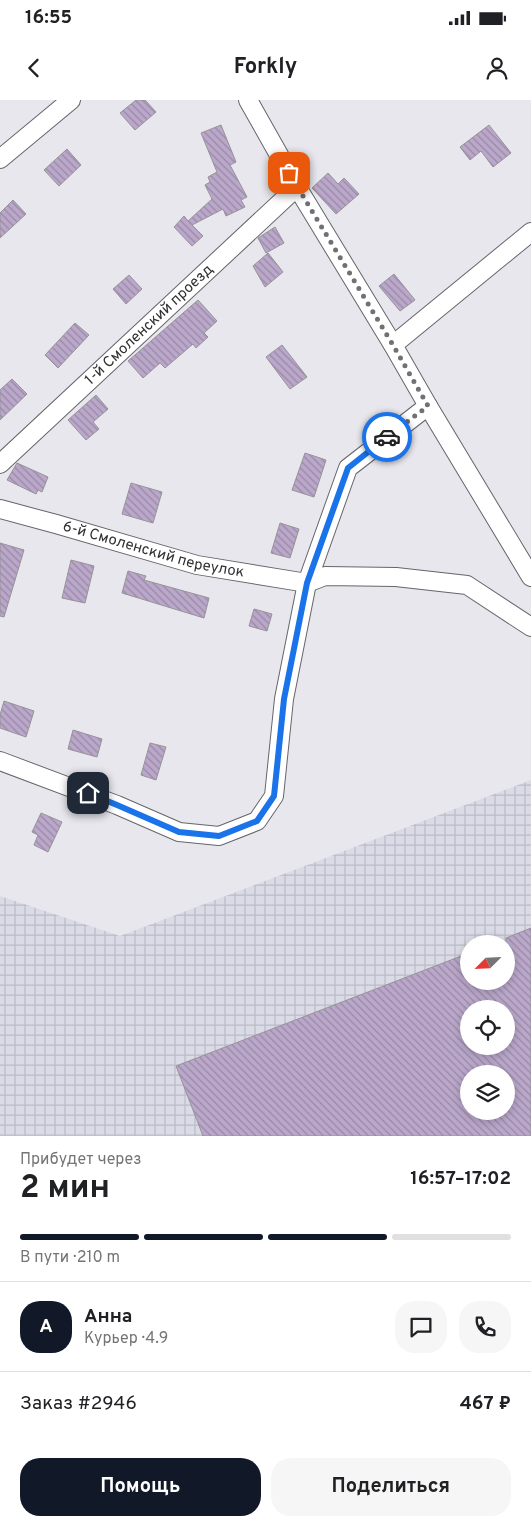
<!DOCTYPE html>
<html lang="ru">
<head>
<meta charset="utf-8">
<style>
	body { margin:0; font-family:Overpass,sans-serif; background:#f6f6f6; color:#202124; height:100vh; display:flex; flex-direction:column; font-size:19px; white-space:nowrap }
	* { box-sizing:border-box; margin:0 }
	p { font-size:16px; color:#757577 }
	.icon { flex:none; width:28px; height:28px; fill:none; stroke:currentColor; stroke-width:2; stroke-linecap:round; stroke-linejoin:round }
	.map { position:relative; height:1036px; overflow:hidden }
	.side { display:flex; flex-direction:column; background:#fff; flex:1 }
	.side>* { flex:none }
	.needle { width:32px; rotate:246deg }
	.fabs { position:absolute; left:460px; top:835px; display:grid; gap:10px }
	.fabs a { display:grid; place-items:center; width:55px; height:55px; border-radius:50%; background:#fff; box-shadow:0 2px 8px #0003; font-size:25px }
	.pin { position:absolute; display:grid; place-items:center; width:42px; height:42px; color:#fff; margin:-21px; border-radius:10px; box-shadow:0 2px 8px #0006 }
	.courier { position:absolute; display:grid; place-items:center; width:50px; height:50px; margin:-25px; border:4px solid #1a73e8; border-radius:50%; background:#fff; color:#222; box-shadow:0 1px 6px #0007 }
	.summary em { font-style:normal; font-weight:700 }
	.summary div { display:flex; flex-direction:column-reverse }
	.summary { display:flex; align-items:center; justify-content:space-between; height:85px; padding:0 20px }
	h1 { font-size:32px; font-weight:700; line-height:38px }
	.bar { display:grid; grid-template-columns:repeat(4,1fr); gap:8px 5px; align-content:center; height:60px; padding:0 20px }
	.bar i { height:6px; border-radius:4px; background:#e0e0e0 }
	.bar .selected { background:#111827 }
	.bar p { grid-column:span 4 }
	.line { display:flex; align-items:center; gap:12px; padding:0 20px; border-top:1px solid #e0e0e0 }
	.line div { flex:1 }
	.round { display:grid; place-items:center; flex:none; width:52px; height:52px; border-radius:20px; background:#f6f6f6 }
	.primary-button { display:flex; gap:10px; margin-top:auto; padding:10px 20px }
	.primary-button a { flex:1; height:58px; border-radius:20px; background:#111827; color:#fff; font-size:20px; font-weight:700; line-height:58px; text-align:center }
	.primary-button a+a { background:#f6f6f6; color:#202124 }
	.status { display:flex; justify-content:space-between; align-items:center; height:35px; padding:0 25px; background:#fff; direction:ltr }
	.status svg { height:14px; fill:currentColor }
	header { display:flex; justify-content:space-between; align-items:center; height:65px; padding:0 20px; background:#fff; font-size:22px; font-weight:700 }
	.map>svg:first-child { display:block }
	.industrial { fill:url(#industrial-grid); fill-rule:evenodd }
	.building { fill:url(#building-back-hatch); stroke:#969398; fill-rule:evenodd }
	.lines { fill:none; stroke-linecap:round; stroke-linejoin:round }
	.minor-casing { stroke:#65656b; stroke-width:20 }
	.minor { stroke:#fff; stroke-width:18 }
	.done { stroke:#717174; stroke-width:5; stroke-dasharray:0 9 }
	.route { stroke:#1a73e8; stroke-width:6 }
	.labels { text-anchor:middle; dominant-baseline:central; stroke-width:4; stroke-linejoin:round; paint-order:stroke }
	.street-label { font-size:15px; fill:#313133; stroke:#e7e7ed }
</style>
</head>
<body>
<div class="status"><b>16:55</b><svg viewBox="0 0 49 12"><path d="M0 12V9h3v3zM5 12V6h3v6zM10 12V3h3v9zM15 12V0h3v12zM26 1h20v11H26zM47 4h2v5h-2z"/></svg></div>
<header><svg class="icon" aria-label="back" viewBox="0 0 24 24"><path d="M15 5l-7 7 7 7"/></svg>Forkly<svg class="icon" aria-label="person" viewBox="0 0 24 24"><circle cx="12" cy="8" r="4"/><path d="M4 21q1-7 8-7t8 7"/></svg></header>
<div class="map">
<svg width="531" height="1036" viewBox="0 0 531 1036">
	<defs>
		<pattern id="industrial-grid" width="8" height="8" patternUnits="userSpaceOnUse" patternTransform="scale(1.25)"><rect width="8" height="8" fill="#dbdbe7"/><path d="M0 4h8M4 0v8" fill="none" stroke="#bcbcc7"/></pattern>
		<pattern id="building-back-hatch" width="6" height="6" patternUnits="userSpaceOnUse" patternTransform="scale(1.25)"><rect width="6" height="6" fill="#baa7ca"/><path d="M-1 5l2 2M0 0l6 6M5-1l2 2" fill="none" stroke="#9889a5"/></pattern>
	</defs>
	<rect width="100%" height="100%" fill="#e7e7ed"/>
	<path class="industrial" d="M 531,680 L 531,1036 L 0,1036 L 0,796 L 120,836 ZM 469,844 L 506,844 L 506,881 L 469,881 ZM 469,909 L 506,909 L 506,946 L 469,946 ZM 469,974 L 506,974 L 506,1011 L 469,1011 Z"/>
	<path class="building" d="M 136,0 L 145,0 L 156,12 L 135,30 L 120,13 Z
		M 221,25 L 236,62 L 230,65 L 247,97 L 241,100 L 245,107 L 226,116 L 223,109 L 192,125 L 203,136 L 192,146 L 174,127 L 184,116 L 188,121 L 212,99 L 205,85 L 210,82 L 208,77 L 217,72 L 201,33 Z
		M 489,25 L 511,53 L 493,67 L 481,51 L 470,60 L 460,47 Z
		M 67,49 L 81,65 L 59,86 L 44,70 Z
		M 328,73 L 338,84 L 344,78 L 359,94 L 336,114 L 312,88 Z
		M 13,100 L 26,114 L 0,138 L 0,113 Z
		M 275,127 L 284,143 L 266,153 L 258,138 Z
		M 268,153 L 283,172 L 265,187 L 253,166 Z
		M 394,174 L 415,200 L 400,211 L 379,186 Z
		M 129,175 L 142,189 L 126,204 L 113,189 Z
		M 198,200 L 217,221 L 204,233 L 208,237 L 196,248 L 193,244 L 165,268 L 160,263 L 143,278 L 128,261 Z
		M 75,223 L 89,235 L 58,268 L 45,255 Z
		M 282,245 L 307,277 L 290,289 L 266,257 Z
		M 12,279 L 27,294 L 0,320 L 0,290 Z
		M 96,295 L 108,309 L 93,322 L 99,329 L 86,340 L 68,320 Z
		M 305,353 L 326,360 L 314,397 L 292,390 Z
		M 17,363 L 48,377 L 42,392 L 38,390 L 36,394 L 7,380 Z
		M 131,383 L 162,392 L 153,423 L 122,414 Z
		M 280,423 L 299,429 L 290,458 L 271,453 Z
		M 0,443 L 24,450 L 4,517 L 0,516 Z
		M 71,460 L 94,466 L 85,503 L 62,498 Z
		M 128,471 L 146,476 L 144,480 L 209,498 L 204,518 L 122,493 Z
		M 254,509 L 272,514 L 267,531 L 249,526 Z
		M 4,601 L 34,611 L 26,637 L 0,628 L 0,615 Z
		M 73,630 L 102,639 L 97,657 L 68,649 Z
		M 150,643 L 166,647 L 156,680 L 141,675 Z
		M 41,713 L 62,722 L 48,752 L 34,745 L 38,735 L 32,732 Z
		M 531,828 L 531,1036 L 203,1036 L 176,966 L 469,853 L 469,881 L 506,881 L 506,838 ZM 469,909 L 506,909 L 506,946 L 469,946 ZM 469,974 L 506,974 L 506,1011 L 469,1011 Z"/>
	<g class="lines">
		<g class="minor-casing">
			<g id="minor">
				<path d="M 248,0 L 297,87 L 393,245 L 428,306 L 531,477"/>
				<path d="M 0,59 L 71,0"/>
				<path d="M 393,245 L 531,132"/>
				<path id="s1" d="M 0,364 L 297,87"/>
				<path id="s2" d="M 0,409 L 56,424 L 197,465 L 307,483 L 325,476 L 396,477 L 467,485 L 531,527"/>
				<path d="M 0,661 L 117,705 L 179,732 L 219,736 L 257,721 L 274,696 L 284,599 L 307,483 L 348,368 L 428,306"/>
			</g>
		</g>
		<use href="#minor" class="minor"/>
	</g>
	<g class="lines">
		<path class="done" d="M 289,73 L 393,245 L 428,306 L 387,337"/>
		<path class="route" d="M 88,693 L 117,705 L 179,732 L 219,736 L 257,721 L 274,696 L 284,599 L 307,483 L 348,368 L 387,337"/>
	</g>
	<g class="labels">
		<g class="street-label">
			<text stroke="none"><textPath href="#s1" startOffset="204">1-й Смоленский проезд</textPath></text>
			<text stroke="none"><textPath href="#s2" startOffset="159">6-й Смоленский переулок</textPath></text>
		</g>
	</g>
</svg>
<div class="fabs">
<a><svg class="needle" viewBox="-14 -14 28 28"><path d="M0-13l5 13h-10z" fill="#e53935"/><path d="M0 13l5-13h-10z" fill="#757577"/></svg></a>
<a><svg class="icon" aria-label="locate" viewBox="0 0 24 24"><circle cx="12" cy="12" r="6"/><path d="M12 2v4M12 18v4M2 12h4M18 12h4"/></svg></a>
<a><svg class="icon" aria-label="layers" viewBox="0 0 24 24"><path d="M12 4l9 5-9 5-9-5zM3 14l9 5 9-5"/></svg></a>
</div>
<div class="pin" style="left:289px;top:73px;background:#ea580c"><svg class="icon" aria-label="bag" viewBox="0 0 24 24"><path d="M5 8h14l-1 12H6zM9 8a3 3 0 0 1 6 0"/></svg></div>
<div class="pin" style="left:88px;top:693px;background:#1f2937"><svg class="icon" aria-label="home" viewBox="0 0 24 24"><path d="M3 11l9-7 9 7M6 9v11h12V9"/></svg></div>
<div class="courier" style="left:387px;top:337px"><svg class="icon" aria-label="car" viewBox="0 0 24 24"><path d="M5 17H2v-5l4-1 3-4h7l3 4 3 1v5h-3M9 17h6M6 11h13"/><circle cx="7" cy="17" r="2"/><circle cx="17" cy="17" r="2"/></svg></div>
</div>
<section class="side">
<div class="summary"><div><h1>2 мин</h1><p>Прибудет через</p></div><em>16:57–17:02</em></div>
<div class="bar"><i class="selected"></i><i class="selected"></i><i class="selected"></i><i></i><p>В пути · 210 m</p></div>
<div class="line" style="height:90px"><b class="round" style="background:#111827;color:#fff">А</b><div><b>Анна</b><p>Курьер · 4.9</p></div><a class="round"><svg class="icon" aria-label="chat" viewBox="0 0 24 24"><path d="M4 5h16v11H9l-5 4z"/></svg></a><a class="round"><svg class="icon" aria-label="phone" viewBox="0 0 24 24"><path d="M5 4h4l2 5-3 2q2 4 5 5l2-3 5 2v4C11 20 4 13 5 4z"/></svg></a></div>
<div class="line" style="height:65px"><div>Заказ #2946</div><b>467 ₽</b></div>
<div class="primary-button"><a>Помощь</a><a>Поделиться</a></div>
</section>
</body>
</html>
